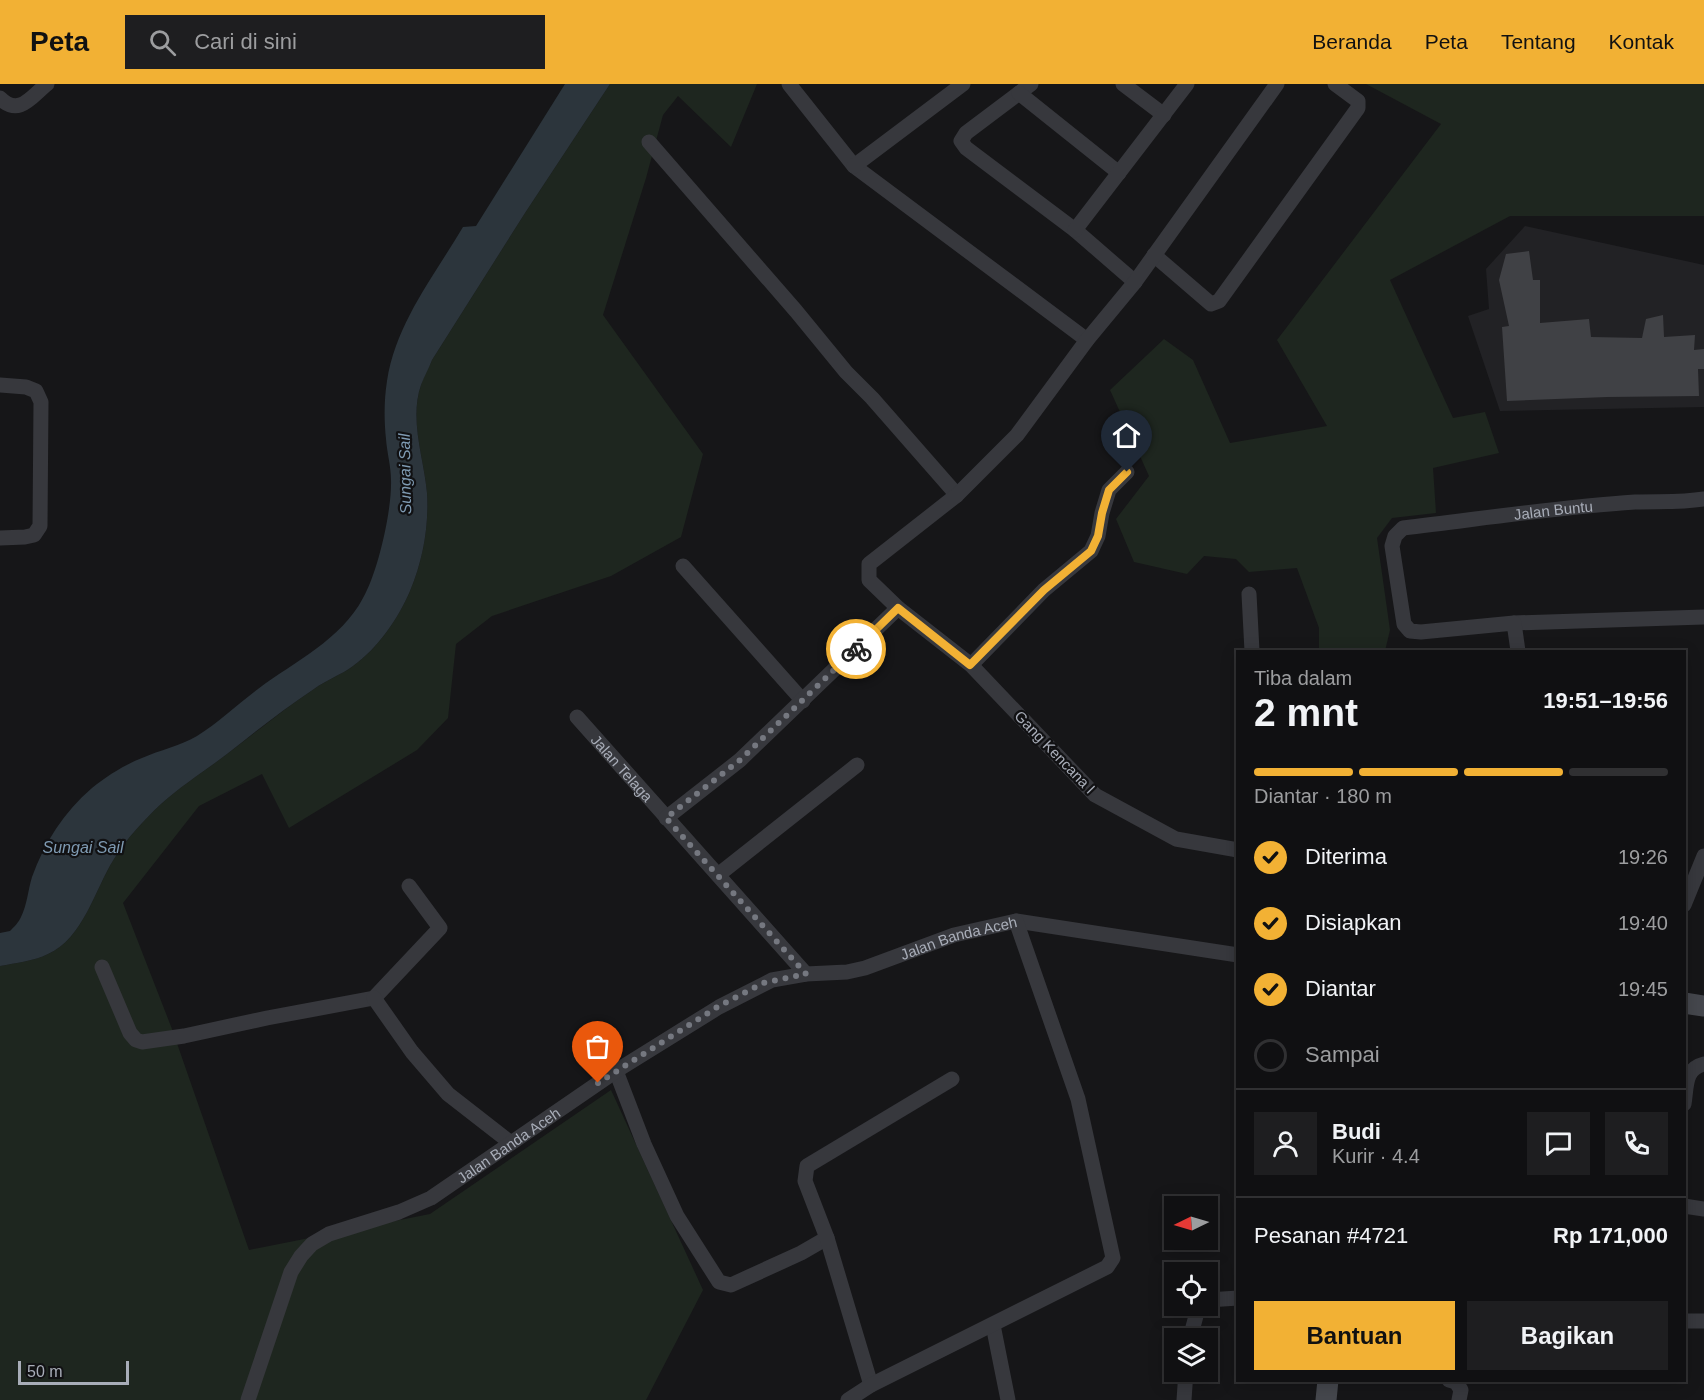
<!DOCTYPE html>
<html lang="id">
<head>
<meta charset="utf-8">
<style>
	body { margin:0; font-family:Arial,sans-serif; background:#1e1e20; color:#f1f3f6; height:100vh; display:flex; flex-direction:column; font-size:22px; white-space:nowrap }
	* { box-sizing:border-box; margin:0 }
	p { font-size:20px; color:#9c9d9f }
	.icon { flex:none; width:33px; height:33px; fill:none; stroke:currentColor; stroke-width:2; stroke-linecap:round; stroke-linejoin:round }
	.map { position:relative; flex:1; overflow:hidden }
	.details { position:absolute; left:1236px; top:566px; width:450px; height:732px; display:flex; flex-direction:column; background:#101012; border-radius:0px; box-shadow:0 3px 15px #0003,0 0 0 2px #303032 }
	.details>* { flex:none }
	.needle { width:39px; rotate:265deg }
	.buttons { position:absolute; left:1164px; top:1112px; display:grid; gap:12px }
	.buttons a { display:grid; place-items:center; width:54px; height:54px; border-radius:0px; background:#101012; box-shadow:0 3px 15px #0003,0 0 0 2px #303032; font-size:30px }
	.scale { position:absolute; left:18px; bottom:15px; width:111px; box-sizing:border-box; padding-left:6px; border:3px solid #a8adb8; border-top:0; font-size:16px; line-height:21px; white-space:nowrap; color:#a8adb8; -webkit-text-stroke:4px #111113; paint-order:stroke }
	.pin { position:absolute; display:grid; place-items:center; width:51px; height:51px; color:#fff; margin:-62px -26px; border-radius:50% 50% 50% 0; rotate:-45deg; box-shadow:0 0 6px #0007 }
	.pin .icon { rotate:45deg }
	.courier { position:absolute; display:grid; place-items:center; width:60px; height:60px; margin:-30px; border:4px solid #f2b134; border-radius:50%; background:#fff; color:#222; box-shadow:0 2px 8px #0007 }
	.summary em { font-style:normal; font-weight:700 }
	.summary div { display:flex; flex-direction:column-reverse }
	.summary { display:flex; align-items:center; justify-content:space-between; height:102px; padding:0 18px }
	h1 { font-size:39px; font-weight:700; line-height:45px }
	.bar { display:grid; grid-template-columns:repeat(4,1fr); gap:9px 6px; align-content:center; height:72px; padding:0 18px }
	.bar i { height:8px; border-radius:4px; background:#303032 }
	.bar .selected { background:#f2b134 }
	.bar p { grid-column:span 4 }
	.line { display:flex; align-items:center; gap:15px; padding:0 18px; border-top:2px solid #303032 }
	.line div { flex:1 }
	.round { display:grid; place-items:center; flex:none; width:63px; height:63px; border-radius:0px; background:#1e1e20 }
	ol { padding:0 18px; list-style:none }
	li { display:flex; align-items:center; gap:18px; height:66px }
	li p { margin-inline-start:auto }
	li .icon { padding:6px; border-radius:50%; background:#f2b134; color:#111; stroke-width:4 }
	li:last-child { color:#9c9d9f }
	li i { width:33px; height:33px; border:3px solid #303032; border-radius:50% }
	.button { display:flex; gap:12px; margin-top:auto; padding:12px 18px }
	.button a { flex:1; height:69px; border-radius:0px; background:#f2b134; color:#111; font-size:24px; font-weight:700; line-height:69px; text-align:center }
	.button a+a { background:#1e1e20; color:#f1f3f6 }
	header { display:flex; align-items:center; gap:36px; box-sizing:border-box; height:84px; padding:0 30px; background:#f2b134; color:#111 }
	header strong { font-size:28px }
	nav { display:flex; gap:33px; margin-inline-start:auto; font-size:21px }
	.search { width:420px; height:54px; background:#1e1e20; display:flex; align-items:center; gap:15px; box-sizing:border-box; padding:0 21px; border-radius:0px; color:#9c9d9f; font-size:22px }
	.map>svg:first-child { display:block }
	.built { fill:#222225 }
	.green { fill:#1e261f }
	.water { fill:#2c353c }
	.building { fill:#404145 }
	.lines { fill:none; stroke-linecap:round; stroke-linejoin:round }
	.street { stroke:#37383d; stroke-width:15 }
	.secondary { stroke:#45474d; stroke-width:21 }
	.done { stroke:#757880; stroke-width:6; stroke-dasharray:0 10.8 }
	.route { stroke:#f2b134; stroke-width:8 }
	.labels { text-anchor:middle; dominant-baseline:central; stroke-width:4.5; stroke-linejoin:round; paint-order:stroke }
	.street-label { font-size:15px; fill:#a8adb8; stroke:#111113 }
	.water-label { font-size:16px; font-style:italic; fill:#7f9bb3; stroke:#111113 }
</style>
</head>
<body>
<header>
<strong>Peta</strong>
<div class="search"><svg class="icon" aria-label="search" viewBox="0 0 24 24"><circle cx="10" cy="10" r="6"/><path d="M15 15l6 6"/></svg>Cari di sini</div>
<nav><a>Beranda</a><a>Peta</a><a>Tentang</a><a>Kontak</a></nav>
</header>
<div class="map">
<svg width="1704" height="1316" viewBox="0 0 1704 1316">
	<rect width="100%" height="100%" fill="#161618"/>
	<path class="built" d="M 1525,142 L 1704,181 L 1704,323 L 1500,327 L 1468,232 L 1489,225 L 1486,185 Z"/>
	<path class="green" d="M 610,0 L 757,0 L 731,63 L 678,12 L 663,31 L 646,94 L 603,231 L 703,370 L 681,453 L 611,492 L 492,532 L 456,560 L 448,634 L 417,666 L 289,744 L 262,690 L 199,722 L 123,819 L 172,945 L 249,1166 L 430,1130 L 611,1006 L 703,1206 L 646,1316 L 0,1316 L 0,882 C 16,879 34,877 48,870 C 83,855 95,805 114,775 C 127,754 144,736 161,720 C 182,701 205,687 227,670 C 255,649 284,625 314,605 C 326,596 341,591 353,582 C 378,564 398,535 410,507 C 423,476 429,442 427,409 C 424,374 409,336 421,301 C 423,293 429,284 432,276 L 525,129 Z
		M 1366,0 L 1704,0 L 1704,132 L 1510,132 L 1390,196 L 1453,334 L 1485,328 L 1499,369 L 1433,384 L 1436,429 L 1392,434 L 1377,454 L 1390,546 L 1385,567 L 1319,567 L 1319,544 L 1297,484 L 1249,488 L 1236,475 L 1204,472 L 1187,490 L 1134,478 L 1116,435 L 1149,392 L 1110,306 L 1164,255 L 1193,276 L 1230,359 L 1327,342 L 1277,256 L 1441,40 Z"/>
	<path class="water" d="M 565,0 L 610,0 L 525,129 L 432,276 C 429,284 424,293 421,301 C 409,336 424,374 427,409 C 429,442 423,476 410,507 C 398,535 378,564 353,582 C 341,591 326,596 314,605 C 284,625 255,648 227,670 C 205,687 182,701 161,720 C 144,736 127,754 114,775 C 95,805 83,855 48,870 C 34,877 16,879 0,882 L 0,849 L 10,847 C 14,843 19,838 21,833 C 27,821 28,806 32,793 C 44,759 64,728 92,704 C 107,692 124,681 142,674 C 160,666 180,662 197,652 C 218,639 238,620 258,605 C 295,577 341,556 363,514 C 378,488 392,426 391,396 C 391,382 387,369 386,355 C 384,336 384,316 387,297 C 396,239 434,192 463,143 L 476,142 Z"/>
	<path class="building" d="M 1529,167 L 1533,196 L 1540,196 L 1540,239 L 1589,235 L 1591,253 L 1642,254 L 1646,235 L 1663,231 L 1664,253 L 1695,251 L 1694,266 L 1704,265 L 1704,285 L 1698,285 L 1699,312 L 1607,313 L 1507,317 L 1502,243 L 1509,242 L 1499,196 L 1506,170 Z"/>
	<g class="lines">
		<g class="street">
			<path d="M 789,0 L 854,82 L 1087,256"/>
			<path d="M 1031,0 L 966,49 L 961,57 L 966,64 L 1075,146 L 1135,198"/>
			<path d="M 1123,0 L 1164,31"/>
			<path d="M 1019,9 L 1119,89"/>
			<path d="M 0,14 C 19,33 31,13 47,0"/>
			<path d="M 649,58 L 796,227 L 846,288 L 872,314 L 957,411"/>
			<path d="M 854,82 L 963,0"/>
			<path d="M 1075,146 L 1187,0"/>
			<path d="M 1154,171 L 1211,220 L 1219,217 L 1358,24 L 1358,17 L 1335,0"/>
			<path d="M 0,301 L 26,303 L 36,307 L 41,318 L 40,442 L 34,451 L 25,453 L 0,454"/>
			<path d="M 683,482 L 803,617"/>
			<path d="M 1249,510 L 1252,567"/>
			<path d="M 1514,539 L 1704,533"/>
			<path id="s1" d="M 1518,567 L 1514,539 L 1421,548 L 1410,547 L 1404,540 L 1392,462 L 1395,452 L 1403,444 C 1480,435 1558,423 1635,418 C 1658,417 1681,419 1704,415"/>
			<path d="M 971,581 L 1044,506 L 1091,467 L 1098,452 L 1102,429 L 1109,406 L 1127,388"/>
			<path id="s2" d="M 577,633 L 806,890"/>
			<path d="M 666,734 L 740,676 L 898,524"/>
			<path d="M 1238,766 L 1176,755 L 1095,711 L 971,581 L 898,524 L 869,496 L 869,480 L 957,411 L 1017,351 L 1087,256 L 1135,198 L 1277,0"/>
			<path d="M 718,791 L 857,681"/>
			<path d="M 1684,821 L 1704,772"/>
			<path d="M 102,883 L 130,949 L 136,956 L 142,958 L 184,952 L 267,934 L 374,914 L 440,844 L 409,802"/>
			<path d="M 374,914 L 412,968 L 448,1010 L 511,1059"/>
			<path d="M 616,987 L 644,1060 L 677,1132 L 719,1198 L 731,1201 L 801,1169 L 827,1154"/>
			<path d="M 1684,1020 C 1687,1002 1684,985 1704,980"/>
			<path d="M 1684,1122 L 1704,1125"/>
			<path d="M 1208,1216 L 1238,1214"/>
			<path d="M 1684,1237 L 1704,1237"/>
			<path d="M 993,1241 L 1008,1316"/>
			<path d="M 1190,1254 L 1199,1221"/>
			<path d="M 1449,1296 L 1456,1298 L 1461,1306 L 1459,1316"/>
			<path d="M 871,1301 L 827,1154 L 805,1097 L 807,1082 L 952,995"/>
			<path id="s3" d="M 248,1316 L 291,1188 L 301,1172 L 312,1160 L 329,1150 L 399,1128 L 431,1114 L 616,987 L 719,923 L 772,896 L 806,890 L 847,888 L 865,884 L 954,851 L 1016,837 L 1238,871"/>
			<path d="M 848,1316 L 871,1301 L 1107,1183 L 1113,1174 L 1078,1015 L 1016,837"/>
			<path d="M 1184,1316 L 1186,1287"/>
		</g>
		<path class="secondary" d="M 1684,919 L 1704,922
			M 1326,1316 L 1328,1296"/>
	</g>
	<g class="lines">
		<path class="done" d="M 598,999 L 719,922 L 763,899 L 806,890 L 666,734 L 740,676 L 856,565"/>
		<path class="route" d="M 856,565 L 898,524 L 970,581 L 1044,506 L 1091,467 L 1098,452 L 1102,429 L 1109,406 L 1127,388"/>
	</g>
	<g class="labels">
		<g class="street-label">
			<text stroke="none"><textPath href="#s1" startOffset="394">Jalan Buntu</textPath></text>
			<text transform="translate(1055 668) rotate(46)">Gang Kencana I</text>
			<text stroke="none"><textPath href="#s2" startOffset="68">Jalan Telaga</textPath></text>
			<text stroke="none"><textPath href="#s3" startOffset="896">Jalan Banda Aceh</textPath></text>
			<text stroke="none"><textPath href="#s3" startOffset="392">Jalan Banda Aceh</textPath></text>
		</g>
		<g class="water-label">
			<text transform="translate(405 390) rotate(-91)">Sungai Sail</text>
			<text x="83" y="763">Sungai Sail</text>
		</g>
	</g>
</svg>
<div class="buttons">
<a><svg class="needle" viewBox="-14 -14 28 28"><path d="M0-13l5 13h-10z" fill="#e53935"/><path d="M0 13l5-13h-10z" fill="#9c9d9f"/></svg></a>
<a><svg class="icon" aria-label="locate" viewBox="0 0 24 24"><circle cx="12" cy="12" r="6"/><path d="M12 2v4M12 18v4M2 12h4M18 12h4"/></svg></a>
<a><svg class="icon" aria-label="layers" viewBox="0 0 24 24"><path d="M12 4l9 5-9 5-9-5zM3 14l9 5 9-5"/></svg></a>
</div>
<div class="scale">50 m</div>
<div class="pin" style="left:598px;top:999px;background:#ea580c"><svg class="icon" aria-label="bag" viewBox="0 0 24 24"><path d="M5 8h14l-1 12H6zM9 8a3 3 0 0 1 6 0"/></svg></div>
<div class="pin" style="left:1127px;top:388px;background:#1f2937"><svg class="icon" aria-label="home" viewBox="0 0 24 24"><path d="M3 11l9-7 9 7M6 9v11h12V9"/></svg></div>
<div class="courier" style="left:856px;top:565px"><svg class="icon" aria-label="bike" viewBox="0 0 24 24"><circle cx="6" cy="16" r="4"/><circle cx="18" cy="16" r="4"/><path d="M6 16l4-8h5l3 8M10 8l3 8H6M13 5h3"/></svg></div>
<section class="details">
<div class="summary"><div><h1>2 mnt</h1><p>Tiba dalam</p></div><em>19:51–19:56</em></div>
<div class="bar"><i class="selected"></i><i class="selected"></i><i class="selected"></i><i></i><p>Diantar · 180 m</p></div>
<ol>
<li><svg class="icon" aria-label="check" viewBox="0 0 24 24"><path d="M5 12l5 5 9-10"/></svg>Diterima<p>19:26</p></li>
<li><svg class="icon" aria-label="check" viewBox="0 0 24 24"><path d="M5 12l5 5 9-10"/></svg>Disiapkan<p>19:40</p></li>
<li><svg class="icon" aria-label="check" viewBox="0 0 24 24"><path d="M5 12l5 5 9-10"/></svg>Diantar<p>19:45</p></li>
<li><i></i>Sampai</li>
</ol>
<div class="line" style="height:108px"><a class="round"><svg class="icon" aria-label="person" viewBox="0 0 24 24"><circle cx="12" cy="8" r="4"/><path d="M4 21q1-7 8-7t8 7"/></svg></a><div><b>Budi</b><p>Kurir · 4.4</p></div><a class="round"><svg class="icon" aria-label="chat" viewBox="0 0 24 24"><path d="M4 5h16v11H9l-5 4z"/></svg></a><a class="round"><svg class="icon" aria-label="phone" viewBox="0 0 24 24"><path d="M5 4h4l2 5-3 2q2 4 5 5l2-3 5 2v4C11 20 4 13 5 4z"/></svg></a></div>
<div class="line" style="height:78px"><div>Pesanan #4721</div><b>Rp 171,000</b></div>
<div class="button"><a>Bantuan</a><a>Bagikan</a></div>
</section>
</div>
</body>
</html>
